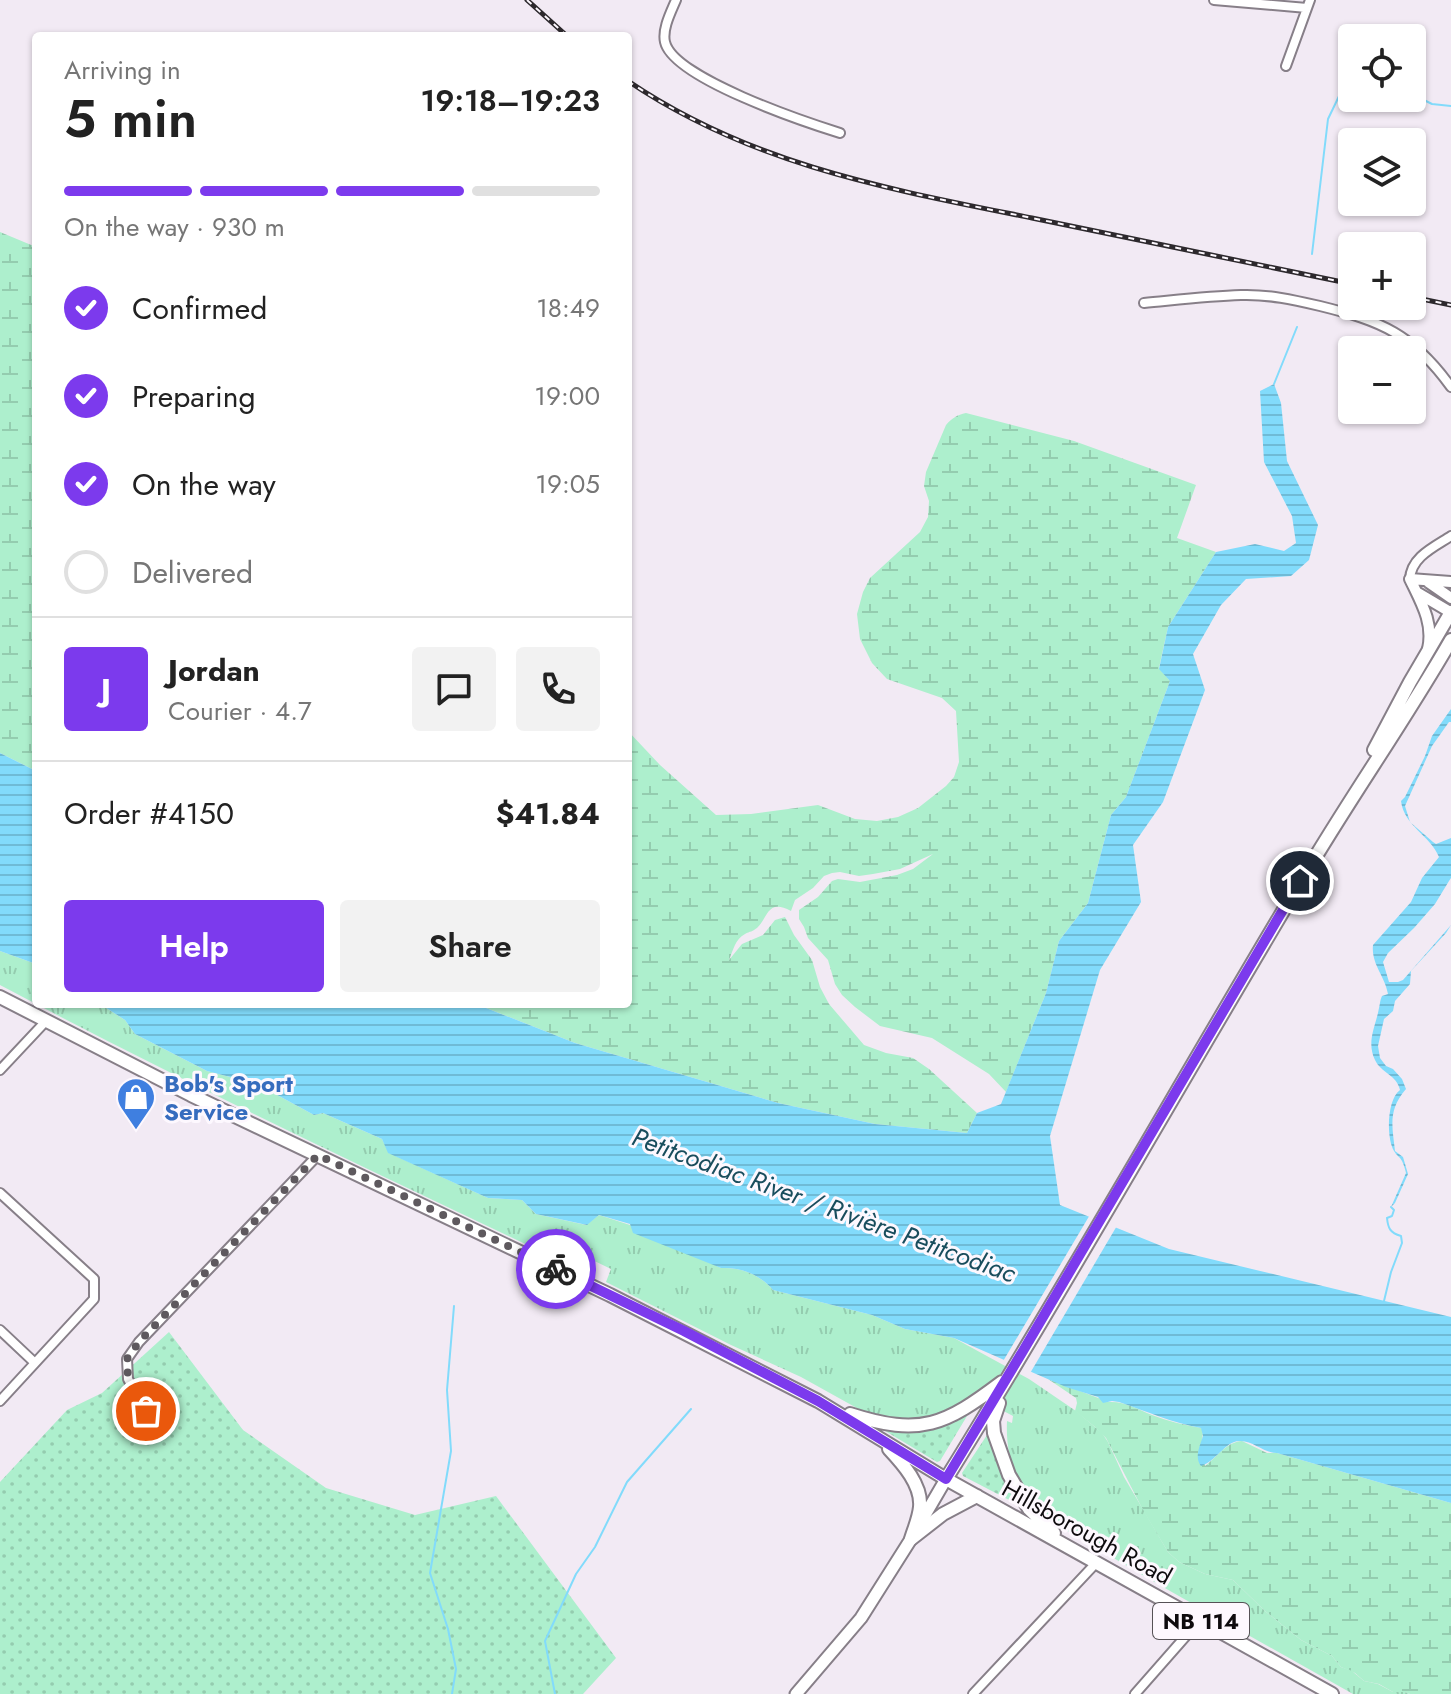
<!DOCTYPE html>
<html lang="en">
<head>
<meta charset="utf-8">
<style>
	body { margin:0; font-family:Jost,sans-serif; background:#f2f2f2; color:#222; height:100vh; display:flex; flex-direction:column; font-size:30px; white-space:nowrap }
	* { box-sizing:border-box; margin:0 }
	p { font-size:26px; color:#767676 }
	.icon { flex:none; width:44px; height:44px; fill:none; stroke:currentColor; stroke-width:2; stroke-linecap:round; stroke-linejoin:round }
	.map { position:relative; flex:1; overflow:hidden }
	.panel { position:absolute; left:32px; top:32px; width:600px; height:976px; display:flex; flex-direction:column; background:#fff; border-radius:8px; box-shadow:0 2px 6px #0004 }
	.panel>* { flex:none }
	.fabs { position:absolute; left:1338px; top:24px; display:grid; gap:16px }
	.fabs a { display:grid; place-items:center; width:88px; height:88px; border-radius:8px; background:#fff; box-shadow:0 2px 6px #0004; font-size:40px }
	.pin { position:absolute; display:grid; place-items:center; width:68px; height:68px; color:#fff; margin:-34px; border:4px solid #fff; border-radius:50%; box-shadow:0 2px 8px #0007 }
	.courier { position:absolute; display:grid; place-items:center; width:80px; height:80px; margin:-40px; border:6px solid #7c3aed; border-radius:50%; background:#fff; color:#222; box-shadow:0 2px 10px #0007 }
	.overview em { font-style:normal; font-weight:600 }
	.overview div { display:flex; flex-direction:column-reverse }
	.overview { display:flex; align-items:center; justify-content:space-between; height:136px; padding:0 32px }
	h1 { font-size:52px; font-weight:600; line-height:60px }
	.bar { display:grid; grid-template-columns:repeat(4,1fr); gap:12px 8px; align-content:center; height:96px; padding:0 32px }
	.bar i { height:10px; border-radius:6px; background:#e0e0e0 }
	.bar .current { background:#7c3aed }
	.bar p { grid-column:span 4 }
	.line { display:flex; align-items:center; gap:20px; padding:0 32px; border-top:2px solid #e0e0e0 }
	.line div { flex:1 }
	.round { display:grid; place-items:center; flex:none; width:84px; height:84px; border-radius:8px; background:#f2f2f2 }
	ol { padding:0 32px; list-style:none }
	li { display:flex; align-items:center; gap:24px; height:88px }
	li p { margin-inline-start:auto }
	li .icon { padding:8px; border-radius:50%; background:#7c3aed; color:#fff; stroke-width:4 }
	li:last-child { color:#767676 }
	li i { width:44px; height:44px; border:4px solid #e0e0e0; border-radius:50% }
	.button { display:flex; gap:16px; margin-top:auto; padding:16px 32px }
	.button a { flex:1; height:92px; border-radius:8px; background:#7c3aed; color:#fff; font-size:32px; font-weight:600; line-height:92px; text-align:center }
	.button a+a { background:#f2f2f2; color:#222 }
	.map>svg:first-child { display:block }
	.grass { fill:url(#grass-dots) }
	.wetland { fill:url(#wetland-marsh) }
	.park { fill:url(#park-tufts) }
	.water { fill:url(#water-rules) }
	.pier { fill:#f2eaf4 }
	.lines { fill:none; stroke-linecap:round; stroke-linejoin:round }
	.stream { stroke:#82dbfb; stroke-width:2 }
	.minor-casing { stroke:#877f88; stroke-width:12 }
	.tertiary-casing { stroke:#877f88; stroke-width:14 }
	.secondary-casing { stroke:#877f88; stroke-width:15 }
	.primary-casing { stroke:#877f88; stroke-width:16 }
	.minor { stroke:#fff; stroke-width:8 }
	.tertiary { stroke:#fff; stroke-width:10 }
	.secondary { stroke:#fff; stroke-width:11 }
	.primary { stroke:#fff; stroke-width:12 }
	.rail-casing { stroke:#2d292d; stroke-width:5 }
	.rail { stroke:#fdf8fe; stroke-width:2; stroke-dasharray:6; stroke-linecap:butt }
	.done { stroke:#5e595e; stroke-width:8; stroke-dasharray:0 14.4 }
	.route { stroke:#7c3aed; stroke-width:10 }
	.labels { text-anchor:middle; dominant-baseline:central; stroke-width:6; stroke-linejoin:round; paint-order:stroke }
	.shield { fill:#fdf8fe; stroke:#565256; stroke-width:2 }
	.shield-label { font-size:22px; font-weight:bold; fill:#0e0b0e }
	.shop-label { font-size:24px; font-weight:bold; fill:#366cbe; stroke:#fdf8fe; text-anchor:start }
	.street-label { font-size:24px; fill:#0e0b0e; stroke:#fdf8fe }
	.water-label { font-size:26px; font-style:italic; fill:#194d5d; stroke:#fdf8fe }
</style>
</head>
<body>
<div class="map">
<svg width="1451" height="1694" viewBox="0 0 1451 1694">
	<defs>
		<pattern id="grass-dots" width="8" height="8" patternUnits="userSpaceOnUse" patternTransform="scale(2)"><rect width="8" height="8" fill="#adefcd"/><path d="M2 2h.1M6 6h.1" fill="none" stroke="#94ccaf" stroke-width="1.8" stroke-linecap="round"/></pattern>
		<pattern id="wetland-marsh" width="20" height="14" patternUnits="userSpaceOnUse" patternTransform="scale(2)"><rect width="20" height="14" fill="#adefcd"/><path d="M1 5h8M5 5V1M11 12h8M15 12V8" fill="none" stroke="#94ccaf"/></pattern>
		<pattern id="park-tufts" width="24" height="20" patternUnits="userSpaceOnUse" patternTransform="scale(2)"><rect width="24" height="20" fill="#adefcd"/><path d="M3 7l-1-3M5 7V3M7 7l1-3M15 17l-1-3M17 17v-4M19 17l1-3" fill="none" stroke="#94ccaf"/></pattern>
		<pattern id="water-rules" width="6" height="5" patternUnits="userSpaceOnUse" patternTransform="scale(2)"><rect width="6" height="5" fill="#82dbfb"/><path d="M0 2.5h6" fill="none" stroke="#6fbbd6"/></pattern>
	</defs>
	<rect width="100%" height="100%" fill="#f2eaf4"/>
	<path class="grass" d="M 169,1332 L 243,1430 L 326,1488 L 415,1515 L 496,1496 L 616,1658 L 583,1694 L 0,1694 L 0,1482 L 67,1410 L 102,1393 Z
		M 965,1415 L 967,1416 L 940,1461 L 937,1462 L 882,1429 C 910,1431 940,1428 965,1415 Z
		M 987,1435 L 1014,1500 L 1013,1502 L 963,1476 L 962,1473 Z"/>
	<path class="wetland" d="M 0,232 L 36,247 L 36,771 L 0,753 Z
		M 966,413 L 1074,441 L 1196,485 L 1177,538 L 1216,552 L 1168,627 L 1159,668 L 1170,681 L 1126,797 L 1111,815 L 1088,903 L 1059,941 L 1046,993 L 1006,1092 L 989,1074 L 932,1038 L 880,1026 L 855,1007 L 842,995 L 835,984 L 828,960 L 808,938 L 804,927 L 799,919 L 799,910 L 818,897 L 832,881 L 838,879 L 860,882 L 897,875 L 913,869 L 933,854 L 900,869 L 873,874 L 859,876 L 840,872 L 832,873 L 824,876 L 813,888 L 795,900 L 791,911 C 767,898 768,918 757,928 C 750,933 753,930 745,934 C 735,939 733,951 729,960 L 742,944 L 763,935 L 775,920 L 785,917 L 794,935 L 812,960 L 820,987 L 829,1004 L 864,1045 L 886,1053 L 913,1058 L 929,1069 L 977,1113 L 967,1133 L 875,1124 L 778,1103 L 575,1043 L 476,1004 L 628,1004 L 628,731 L 660,765 L 716,815 L 751,814 L 818,805 L 855,819 L 877,821 L 898,817 L 918,808 L 946,786 L 954,777 L 959,762 L 956,711 L 942,698 L 887,679 L 872,663 L 860,639 L 857,614 L 863,592 L 870,578 L 920,532 L 928,517 L 929,501 L 924,486 L 926,472 L 946,425 C 952,418 957,415 966,413 Z
		M 1048,1379 L 1109,1402 C 1124,1401 1138,1409 1152,1415 C 1168,1421 1184,1425 1201,1428 L 1203,1431 L 1202,1440 L 1205,1466 C 1217,1457 1226,1442 1242,1441 L 1267,1453 L 1277,1453 L 1451,1503 L 1451,1694 L 1410,1694 L 1405,1692 L 1393,1692 L 1379,1684 L 1364,1681 L 1355,1673 L 1341,1667 L 1332,1656 L 1301,1640 L 1265,1611 L 1233,1580 L 1205,1574 L 1179,1562 L 1168,1552 L 1144,1512 L 1106,1438 L 1095,1427 L 1075,1411 L 1077,1403 L 1076,1398 Z"/>
	<path class="park" d="M 0,951 L 36,964 L 36,1004 L 100,1004 L 125,1020 L 135,1034 L 207,1071 L 257,1084 L 314,1115 L 323,1113 L 382,1139 L 389,1153 L 488,1198 L 522,1200 L 536,1214 L 586,1225 L 599,1215 L 630,1225 L 721,1268 C 742,1267 760,1275 773,1290 L 872,1315 L 905,1329 L 954,1338 L 1029,1379 L 1076,1411 L 1102,1433 L 1108,1442 L 1124,1477 L 1161,1540 L 1168,1552 L 1179,1562 L 1205,1574 L 1233,1580 L 1265,1611 L 1301,1640 L 1332,1656 L 1341,1667 L 1352,1671 L 1364,1681 L 1378,1684 L 1393,1692 L 1405,1692 L 1410,1694 L 1353,1694 L 1170,1591 L 1052,1522 C 1020,1496 1005,1462 1007,1421 L 1012,1423 L 1013,1416 L 975,1396 L 952,1410 L 926,1419 L 891,1420 L 864,1412 L 801,1377 L 731,1345 L 606,1282 L 611,1269 L 578,1253 L 572,1266 C 380,1175 188,1085 0,985 Z"/>
	<path class="water" d="M 1274,384 L 1281,403 L 1287,461 L 1318,525 L 1309,560 L 1291,576 L 1246,579 L 1221,605 L 1193,654 L 1205,690 L 1163,802 L 1133,845 L 1141,902 L 1100,970 L 1050,1136 L 1060,1205 L 1169,1249 L 1451,1317 L 1451,1503 L 1277,1453 C 1263,1453 1253,1440 1239,1441 C 1226,1441 1215,1462 1201,1466 C 1194,1457 1200,1446 1203,1436 L 1201,1428 C 1172,1423 1146,1411 1119,1402 L 1112,1401 L 1103,1403 L 1098,1397 L 1066,1387 L 954,1338 L 905,1329 L 872,1315 L 773,1290 C 760,1275 742,1267 721,1268 L 633,1233 L 630,1224 L 599,1215 L 587,1225 L 536,1214 L 522,1200 L 488,1198 L 388,1153 L 382,1139 L 323,1113 L 314,1115 L 257,1084 L 207,1071 L 135,1034 L 125,1020 L 100,1004 L 476,1004 L 575,1043 L 778,1103 L 875,1124 L 967,1133 L 977,1113 L 1001,1104 L 1046,993 L 1059,941 L 1088,903 L 1111,815 L 1126,797 L 1170,681 L 1159,669 L 1168,627 L 1216,552 L 1255,544 L 1284,551 L 1296,543 L 1292,516 L 1264,462 L 1260,391 Z
		M 1451,709 L 1451,722 L 1449,722 L 1432,746 L 1405,806 L 1410,822 L 1433,842 L 1436,844 L 1451,838 L 1451,878 L 1449,881 L 1435,904 L 1414,928 L 1388,953 L 1383,962 L 1389,982 L 1398,982 L 1403,980 L 1451,925 L 1446,933 L 1411,971 L 1410,984 L 1395,1001 L 1393,1011 L 1384,1019 L 1378,1046 L 1380,1058 L 1386,1066 L 1393,1069 L 1402,1079 L 1406,1089 C 1388,1110 1392,1125 1395,1151 L 1403,1157 L 1408,1174 L 1395,1203 L 1391,1207 L 1406,1173 C 1405,1169 1404,1165 1402,1161 C 1400,1157 1396,1155 1394,1151 C 1386,1138 1387,1099 1400,1090 C 1397,1075 1381,1073 1375,1060 C 1366,1041 1376,1026 1379,1008 C 1380,1004 1380,1000 1382,996 L 1388,994 C 1385,976 1371,964 1373,945 L 1411,902 L 1422,878 L 1439,857 C 1430,835 1404,826 1401,801 L 1405,797 L 1425,756 L 1432,736 Z
		M 0,753 L 36,771 L 36,964 L 0,951 Z"/>
	<path class="pier" d="M 1091,1213 L 1118,1224 L 1029,1375 L 1002,1363 Z"/>
	<g class="lines">
		<path class="stream" d="M 1412,94 L 1432,104 L 1451,106
			M 1312,254 L 1328,119 L 1341,92 L 1352,92
			M 1274,384 L 1297,327
			M 1384,1301 L 1391,1272 L 1402,1243 L 1401,1236 C 1390,1233 1388,1228 1387,1218 L 1392,1216 L 1394,1210 L 1391,1207
			M 452,1694 L 456,1669 L 448,1629 L 430,1573 L 451,1451 L 447,1390 L 454,1306
			M 555,1694 L 545,1641 L 576,1574 L 595,1547 L 627,1482 L 691,1409"/>
		<g class="minor-casing">
			<path id="minor" d="M 676,0 C 671,12 662,29 665,42 C 673,78 805,122 840,133
				M 1214,0 L 1307,8
				M 1286,66 L 1310,0
				M 1144,303 C 1176,300 1209,296 1241,295 C 1268,294 1294,300 1320,306 C 1381,321 1413,334 1451,387
				M 1410,579 C 1411,557 1434,547 1451,536
				M 0,1070 L 46,1021
				M 0,1193 L 94,1279 L 94,1299 L 0,1401
				M 0,1330 L 35,1363
				M 146,1411 L 128,1379 L 127,1359 L 139,1342 L 318,1155
				M 973,1694 L 1097,1562
				M 1135,1694 L 1200,1620"/>
		</g>
		<g class="tertiary-casing">
			<path id="tertiary" d="M 1428,582 L 1451,598
				M 1418,593 L 1450,612
				M 1428,649 C 1434,623 1421,602 1410,579 L 1451,582"/>
		</g>
		<g class="secondary-casing">
			<path id="secondary" d="M 796,1694 L 861,1618 L 911,1539 L 946,1479"/>
		</g>
		<g class="primary-casing">
			<path id="primary" d="M 1374,750 L 1410,682 L 1451,612
				M 0,997 L 191,1095 L 610,1295 L 818,1401 L 946,1479 L 1332,1694
				M 999,1403 L 993,1421 L 994,1433 L 1009,1475 L 1029,1509 L 1054,1533
				M 850,1414 C 921,1437 945,1425 1002,1382
				M 889,1449 C 903,1464 922,1485 920,1507 C 919,1518 914,1529 911,1539
				M 946,1479 C 1068,1282 1182,1080 1301,881 C 1349,799 1404,722 1451,640
				M 911,1539 L 943,1514 L 977,1496"/>
		</g>
		<use href="#minor" class="minor"/>
		<use href="#tertiary" class="tertiary"/>
		<use href="#secondary" class="secondary"/>
		<use href="#primary" class="primary"/>
		<g class="rail-casing">
			<path id="rail" d="M 527,0 L 567,36
				M 628,81 C 752,165 888,189 1032,218 C 1139,240 1245,262 1352,284
				M 1412,297 L 1451,305"/>
		</g>
		<use href="#rail" class="rail"/>
	</g>
	<g class="lines">
		<path class="done" d="M 146,1411 L 128,1379 L 127,1359 L 139,1342 L 318,1155 L 556,1269"/>
		<path class="route" d="M 556,1269 L 684,1331 L 818,1401 L 946,1479 L 1023,1351 L 1300,881"/>
	</g>
	<defs>
		<g id="shop-pin" transform="scale(2)"><path d="M0 17L-7.5 6A9.5 9.5 0 1 1 7.5 6Z" fill="#3f7fe0" stroke="#fdf8fe"/><path d="M-5-2.5h2.3a2.7 3.5 0 0 1 5.4 0H5L5.5 6h-11ZM-1.5-2.5h3a1.5 2.3 0 0 0-3 0Z" fill="#fff"/></g>
	</defs>
	<g fill-rule="evenodd">
		<use href="#shop-pin" x="136" y="1097"/>
	</g>
	<g class="labels">
		<rect class="shield" x="1153" y="1603" width="96" height="36" rx="6"/>
		<g class="shield-label">
			<text x="1201" y="1621">NB 114</text>
		</g>
		<g class="shop-label">
			<text x="164" y="1083">Bob's Sport<tspan x="164" dy="28">Service</tspan></text>
		</g>
		<g class="street-label">
			<text transform="translate(1087 1532) rotate(29)">Hillsborough Road</text>
		</g>
		<g class="water-label">
			<text transform="translate(824 1205) rotate(20)">Petitcodiac River / Rivière Petitcodiac</text>
		</g>
	</g>
</svg>
<div class="fabs">
<a><svg class="icon" aria-label="locate" viewBox="0 0 24 24"><circle cx="12" cy="12" r="6"/><path d="M12 2v4M12 18v4M2 12h4M18 12h4"/></svg></a>
<a><svg class="icon" aria-label="layers" viewBox="0 0 24 24"><path d="M12 4l9 5-9 5-9-5zM3 14l9 5 9-5"/></svg></a>
<a>+</a>
<a>−</a>
</div>
<div class="pin" style="left:146px;top:1411px;background:#ea580c"><svg class="icon" aria-label="bag" viewBox="0 0 24 24"><path d="M5 8h14l-1 12H6zM9 8a3 3 0 0 1 6 0"/></svg></div>
<div class="pin" style="left:1300px;top:881px;background:#1f2937"><svg class="icon" aria-label="home" viewBox="0 0 24 24"><path d="M3 11l9-7 9 7M6 9v11h12V9"/></svg></div>
<div class="courier" style="left:556px;top:1269px"><svg class="icon" aria-label="bike" viewBox="0 0 24 24"><circle cx="6" cy="16" r="4"/><circle cx="18" cy="16" r="4"/><path d="M6 16l4-8h5l3 8M10 8l3 8H6M13 5h3"/></svg></div>
<section class="panel">
<div class="overview"><div><h1>5 min</h1><p>Arriving in</p></div><em>19:18–19:23</em></div>
<div class="bar"><i class="current"></i><i class="current"></i><i class="current"></i><i></i><p>On the way · 930 m</p></div>
<ol>
<li><svg class="icon" aria-label="check" viewBox="0 0 24 24"><path d="M5 12l5 5 9-10"/></svg>Confirmed<p>18:49</p></li>
<li><svg class="icon" aria-label="check" viewBox="0 0 24 24"><path d="M5 12l5 5 9-10"/></svg>Preparing<p>19:00</p></li>
<li><svg class="icon" aria-label="check" viewBox="0 0 24 24"><path d="M5 12l5 5 9-10"/></svg>On the way<p>19:05</p></li>
<li><i></i>Delivered</li>
</ol>
<div class="line" style="height:144px"><b class="round" style="background:#7c3aed;color:#fff">J</b><div><b>Jordan</b><p>Courier · 4.7</p></div><a class="round"><svg class="icon" aria-label="chat" viewBox="0 0 24 24"><path d="M4 5h16v11H9l-5 4z"/></svg></a><a class="round"><svg class="icon" aria-label="phone" viewBox="0 0 24 24"><path d="M5 4h4l2 5-3 2q2 4 5 5l2-3 5 2v4C11 20 4 13 5 4z"/></svg></a></div>
<div class="line" style="height:104px"><div>Order #4150</div><b>$41.84</b></div>
<div class="button"><a>Help</a><a>Share</a></div>
</section>
</div>
</body>
</html>
